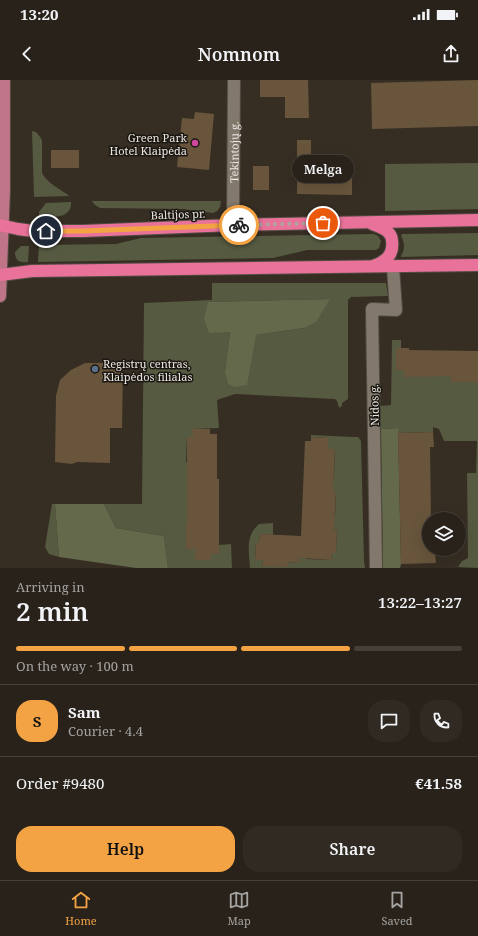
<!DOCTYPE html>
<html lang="en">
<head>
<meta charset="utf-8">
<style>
	body { margin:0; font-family:"Noto Serif",serif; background:#302a23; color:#f1f3f6; height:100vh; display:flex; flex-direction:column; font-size:15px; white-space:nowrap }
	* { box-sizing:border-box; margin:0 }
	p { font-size:13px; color:#a5a4a2 }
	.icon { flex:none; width:22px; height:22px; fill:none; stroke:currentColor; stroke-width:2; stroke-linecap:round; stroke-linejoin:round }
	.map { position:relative; height:488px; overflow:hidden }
	.panel { display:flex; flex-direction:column; background:#28221a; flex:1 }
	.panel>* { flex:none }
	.fabs { position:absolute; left:422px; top:432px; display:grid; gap:8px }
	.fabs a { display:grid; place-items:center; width:44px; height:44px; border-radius:50%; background:#28221a; box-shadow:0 4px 16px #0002,0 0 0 1px #443f39; font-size:20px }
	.pin { position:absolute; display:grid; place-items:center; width:34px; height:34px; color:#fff; margin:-17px; border:2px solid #fff; border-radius:50%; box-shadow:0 1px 4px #0007 }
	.courier { position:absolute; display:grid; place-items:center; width:40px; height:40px; margin:-20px; border:3px solid #f4a344; border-radius:50%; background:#fff; color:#222; box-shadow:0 1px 5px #0007 }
	.bubble { position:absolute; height:28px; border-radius:14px; background:#28221a; box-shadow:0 4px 16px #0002,0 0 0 1px #443f39; font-size:13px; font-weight:600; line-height:28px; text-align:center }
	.summary em { font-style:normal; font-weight:600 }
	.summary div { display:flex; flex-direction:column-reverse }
	.summary { display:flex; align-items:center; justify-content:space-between; height:68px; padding:0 16px }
	h1 { font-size:26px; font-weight:600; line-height:30px }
	.bar { display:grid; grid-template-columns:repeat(4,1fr); gap:6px 4px; align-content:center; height:48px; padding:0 16px }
	.bar i { height:5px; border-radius:3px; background:#443f39 }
	.bar .selected { background:#f4a344 }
	.bar p { grid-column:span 4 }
	.line { display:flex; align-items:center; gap:10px; padding:0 16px; border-top:1px solid #443f39 }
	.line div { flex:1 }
	.round { display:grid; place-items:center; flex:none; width:42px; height:42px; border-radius:16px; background:#302a23 }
	.action { display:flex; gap:8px; margin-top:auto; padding:8px 16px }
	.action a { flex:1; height:46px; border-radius:16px; background:#f4a344; color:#111; font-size:16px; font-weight:600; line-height:46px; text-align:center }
	.action a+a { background:#302a23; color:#f1f3f6 }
	.status { display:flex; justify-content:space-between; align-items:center; height:28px; padding:0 20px; background:#28221a; direction:ltr }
	.status svg { height:11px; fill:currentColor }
	header { display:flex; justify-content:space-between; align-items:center; height:52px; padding:0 16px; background:#28221a; font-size:18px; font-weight:600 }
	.dock { display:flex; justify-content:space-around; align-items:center; height:56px; border-top:1px solid #443f39; background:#28221a; font-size:11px; color:#a5a4a2 }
	.dock a { display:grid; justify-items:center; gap:2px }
	.dock .selected { color:#f4a344 }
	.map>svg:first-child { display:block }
	.green { fill:#565a40; fill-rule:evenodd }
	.forest { fill:#64694c }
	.building { fill:#68553c }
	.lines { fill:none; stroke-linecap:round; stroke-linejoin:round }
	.street-casing { stroke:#534c43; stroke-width:14 }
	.primary-casing { stroke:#534c43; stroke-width:14 }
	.highway-casing { stroke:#534c43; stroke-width:14 }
	.street { stroke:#82786c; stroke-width:12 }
	.primary { stroke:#bf7488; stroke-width:12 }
	.highway { stroke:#e8729a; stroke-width:12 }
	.done { stroke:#ada69e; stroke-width:4; stroke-dasharray:0 7.2 }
	.route { stroke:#f4a344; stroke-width:5 }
	.hotel-dot { fill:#d1479c; stroke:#1a1712; stroke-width:1.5 }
	.service-dot { fill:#5c6f8a; stroke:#1a1712; stroke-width:1.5 }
	.labels { text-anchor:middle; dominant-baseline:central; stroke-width:3; stroke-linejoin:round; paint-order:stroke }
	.poi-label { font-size:11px; fill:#ede7e1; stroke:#1a1712; text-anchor:end }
	.street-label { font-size:11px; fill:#ede7e1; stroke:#1a1712 }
</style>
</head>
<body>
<div class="status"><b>13:20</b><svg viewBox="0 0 49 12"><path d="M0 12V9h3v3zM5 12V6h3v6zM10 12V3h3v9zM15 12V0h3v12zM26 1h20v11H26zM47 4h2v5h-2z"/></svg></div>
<header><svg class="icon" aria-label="back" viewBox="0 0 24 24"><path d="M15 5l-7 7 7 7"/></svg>Nomnom<svg class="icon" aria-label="share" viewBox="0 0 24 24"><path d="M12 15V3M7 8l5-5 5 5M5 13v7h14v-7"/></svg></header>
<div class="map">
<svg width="478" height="488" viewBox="0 0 478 488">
	<rect width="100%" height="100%" fill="#362e23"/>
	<path class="green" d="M 32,51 L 36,52 L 41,58 L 42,61 L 42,93 C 47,103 60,109 68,115 L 69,116 L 34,117 Z
		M 478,83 L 478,129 L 385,131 L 385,84 Z
		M 92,121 L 221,121 L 220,127 L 217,131 L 213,133 L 183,129 L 100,128 L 95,125 Z
		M 71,122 C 72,140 51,136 39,137 L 39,132 L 46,123 Z
		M 478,153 L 478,175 L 401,177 L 401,176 C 405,169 405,163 401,156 L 402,154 Z
		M 374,154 L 378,156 L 381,161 L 379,168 L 376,170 L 307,170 L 273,178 L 38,182 L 39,165 L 116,164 L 141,158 Z
		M 21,166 L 29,166 L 28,182 C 20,183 15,181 15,172 Z
		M 212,203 L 386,203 L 388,216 L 351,217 L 348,220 L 348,319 L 342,323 L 342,326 L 339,328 L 337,321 L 335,319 L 235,314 L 217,320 L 219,348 L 193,349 L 193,357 L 187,357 L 186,382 L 192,382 L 191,444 L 186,445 L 186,469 L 195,469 L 195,480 L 211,480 L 211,474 L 219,474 L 219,465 L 231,464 L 232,488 L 168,488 L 164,456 L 116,448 L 104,424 L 142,424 L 144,223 L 212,220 ZM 330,219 L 304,248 L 256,255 L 225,291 L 230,252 L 208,222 Z
		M 392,260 L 401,260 L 401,268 L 396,269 L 396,290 L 404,290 L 404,297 L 439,291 L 439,296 L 451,296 L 451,302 L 478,302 L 478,297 L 478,488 L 458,487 L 462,481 L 468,478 L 467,393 L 476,393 L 477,361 L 444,361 L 439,349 L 433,347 L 433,352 L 398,353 L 398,348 L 381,349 L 380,326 L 391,325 Z
		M 311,355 L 353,357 L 358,357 L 361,361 L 364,481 L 365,488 L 250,488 C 249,471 245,456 259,444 L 273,443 L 273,455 L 260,454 L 259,463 L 256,463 L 255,479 L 263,480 L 262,486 L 288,482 L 299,483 L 300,472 L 307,479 L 331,480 L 332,473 L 336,472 L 337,450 L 327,449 L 335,436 L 336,412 L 330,411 L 334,395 L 335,369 L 328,369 L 328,358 L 311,357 Z
		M 52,424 L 55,424 L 59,477 L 49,474 L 45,467 Z"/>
	<path class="forest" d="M 330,219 L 316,242 L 304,248 L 256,255 L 247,305 L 235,307 L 228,304 L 225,291 L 230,252 L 209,253 L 204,239 L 208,222 Z
		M 398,348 L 401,484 L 400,488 L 383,488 L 381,349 Z
		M 55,424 L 104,424 L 116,448 L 164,456 L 168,488 L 136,488 L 59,477 Z"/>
	<path class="building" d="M 260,0 L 308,0 L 309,38 L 285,38 L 285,17 L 260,17 Z
		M 478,0 L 478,46 L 372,49 L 371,3 Z
		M 195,32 L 214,34 L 209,90 L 177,87 L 182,38 L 194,39 Z
		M 297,60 L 311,60 L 311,86 L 352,86 L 352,115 L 297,114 Z
		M 51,70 L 79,70 L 79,88 L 51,88 Z
		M 253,86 L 269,86 L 269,110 L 253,110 Z
		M 396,268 L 409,268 L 409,270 L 478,271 L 478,302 L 451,302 L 451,296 L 404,297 L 404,290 L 396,290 Z
		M 85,283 L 104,283 L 123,292 L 122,348 L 110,348 L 110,383 L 77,382 L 72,384 L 55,382 L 56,316 L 60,300 L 71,290 Z
		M 192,349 L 210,349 L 210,354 L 217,354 L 217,399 L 219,399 L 219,474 L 211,474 L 211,480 L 195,480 L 195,469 L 186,469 L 186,444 L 187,444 L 187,357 L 193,357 Z
		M 433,352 L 434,367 L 430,367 L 431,439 L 429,439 L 429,472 L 435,472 L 436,483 L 401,484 L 398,353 Z
		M 311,357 L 328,358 L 328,369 L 335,369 L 333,411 L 336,412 L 334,450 L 337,450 L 336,473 L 332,473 L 331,480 L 300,478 L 299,483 L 288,482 L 288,487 L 262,486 L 263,480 L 255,480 L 256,463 L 259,463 L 260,454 L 301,456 L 305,361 L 311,361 Z"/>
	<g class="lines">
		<g class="street-casing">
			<g id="street">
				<path id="s1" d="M 233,145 L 234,0"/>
				<path d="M 376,488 L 372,229 L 396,230 L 393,187"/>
			</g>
		</g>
		<g class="primary-casing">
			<path id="primary" d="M 0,216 L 4,110 L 4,0"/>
		</g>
		<g class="highway-casing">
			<path id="highway" d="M 372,144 C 377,146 384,148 388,152 C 391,155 392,157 392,161 C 394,175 385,182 373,186
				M 0,145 L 18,149 L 33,151 L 83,151 L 233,145 L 478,140
				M 0,195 L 32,191 L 478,185"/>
		</g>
		<use href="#street" class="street"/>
		<use href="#primary" class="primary"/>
		<use href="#highway" class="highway"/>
	</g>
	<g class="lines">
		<path class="done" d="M 239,145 L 323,143"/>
		<path class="route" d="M 46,151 L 83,151 L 239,145"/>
	</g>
	<circle class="hotel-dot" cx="195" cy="63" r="4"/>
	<circle class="service-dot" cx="95" cy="289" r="4"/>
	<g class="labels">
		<g class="poi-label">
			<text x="187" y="57">Green Park<tspan x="187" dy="13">Hotel Klaipėda</tspan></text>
			<text x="103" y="283" text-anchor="start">Registrų centras,<tspan x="103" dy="13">Klaipėdos filialas</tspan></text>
		</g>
		<g class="street-label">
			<text stroke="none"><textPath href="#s1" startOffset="73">Tekintojų g.</textPath></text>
			<text transform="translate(178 134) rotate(-2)">Baltijos pr.</text>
			<text transform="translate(374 325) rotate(-91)">Nidos g.</text>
		</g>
	</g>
</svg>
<div class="fabs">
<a><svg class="icon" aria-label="layers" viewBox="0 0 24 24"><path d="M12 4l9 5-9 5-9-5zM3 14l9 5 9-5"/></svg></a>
</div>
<div class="pin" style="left:323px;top:143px;background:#ea580c"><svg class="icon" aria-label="bag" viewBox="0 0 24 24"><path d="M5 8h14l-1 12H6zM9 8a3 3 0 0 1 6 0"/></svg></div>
<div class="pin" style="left:46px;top:151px;background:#1f2937"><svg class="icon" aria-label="home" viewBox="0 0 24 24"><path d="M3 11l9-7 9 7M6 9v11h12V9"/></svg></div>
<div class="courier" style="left:239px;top:145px"><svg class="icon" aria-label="bike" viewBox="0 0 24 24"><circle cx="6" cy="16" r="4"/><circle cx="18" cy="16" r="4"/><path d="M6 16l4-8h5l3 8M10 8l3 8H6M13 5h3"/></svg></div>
<div class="bubble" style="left:292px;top:75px;width:62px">Melga</div>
</div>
<section class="panel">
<div class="summary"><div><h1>2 min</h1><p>Arriving in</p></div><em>13:22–13:27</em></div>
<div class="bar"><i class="selected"></i><i class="selected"></i><i class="selected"></i><i></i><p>On the way · 100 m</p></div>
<div class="line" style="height:72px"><b class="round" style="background:#f4a344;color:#111">S</b><div><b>Sam</b><p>Courier · 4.4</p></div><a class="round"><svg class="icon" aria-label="chat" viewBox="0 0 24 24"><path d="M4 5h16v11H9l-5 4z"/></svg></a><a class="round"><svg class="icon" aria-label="phone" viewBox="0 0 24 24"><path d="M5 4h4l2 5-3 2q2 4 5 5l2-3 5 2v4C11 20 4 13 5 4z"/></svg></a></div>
<div class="line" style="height:52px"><div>Order #9480</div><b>€41.58</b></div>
<div class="action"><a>Help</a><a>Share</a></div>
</section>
<nav class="dock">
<a class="selected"><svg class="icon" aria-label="home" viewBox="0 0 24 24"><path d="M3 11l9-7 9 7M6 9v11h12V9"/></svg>Home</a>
<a><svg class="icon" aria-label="map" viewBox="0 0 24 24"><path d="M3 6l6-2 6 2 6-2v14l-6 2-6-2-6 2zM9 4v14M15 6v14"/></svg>Map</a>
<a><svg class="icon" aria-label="saved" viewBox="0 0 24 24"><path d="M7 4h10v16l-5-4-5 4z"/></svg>Saved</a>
</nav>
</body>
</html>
